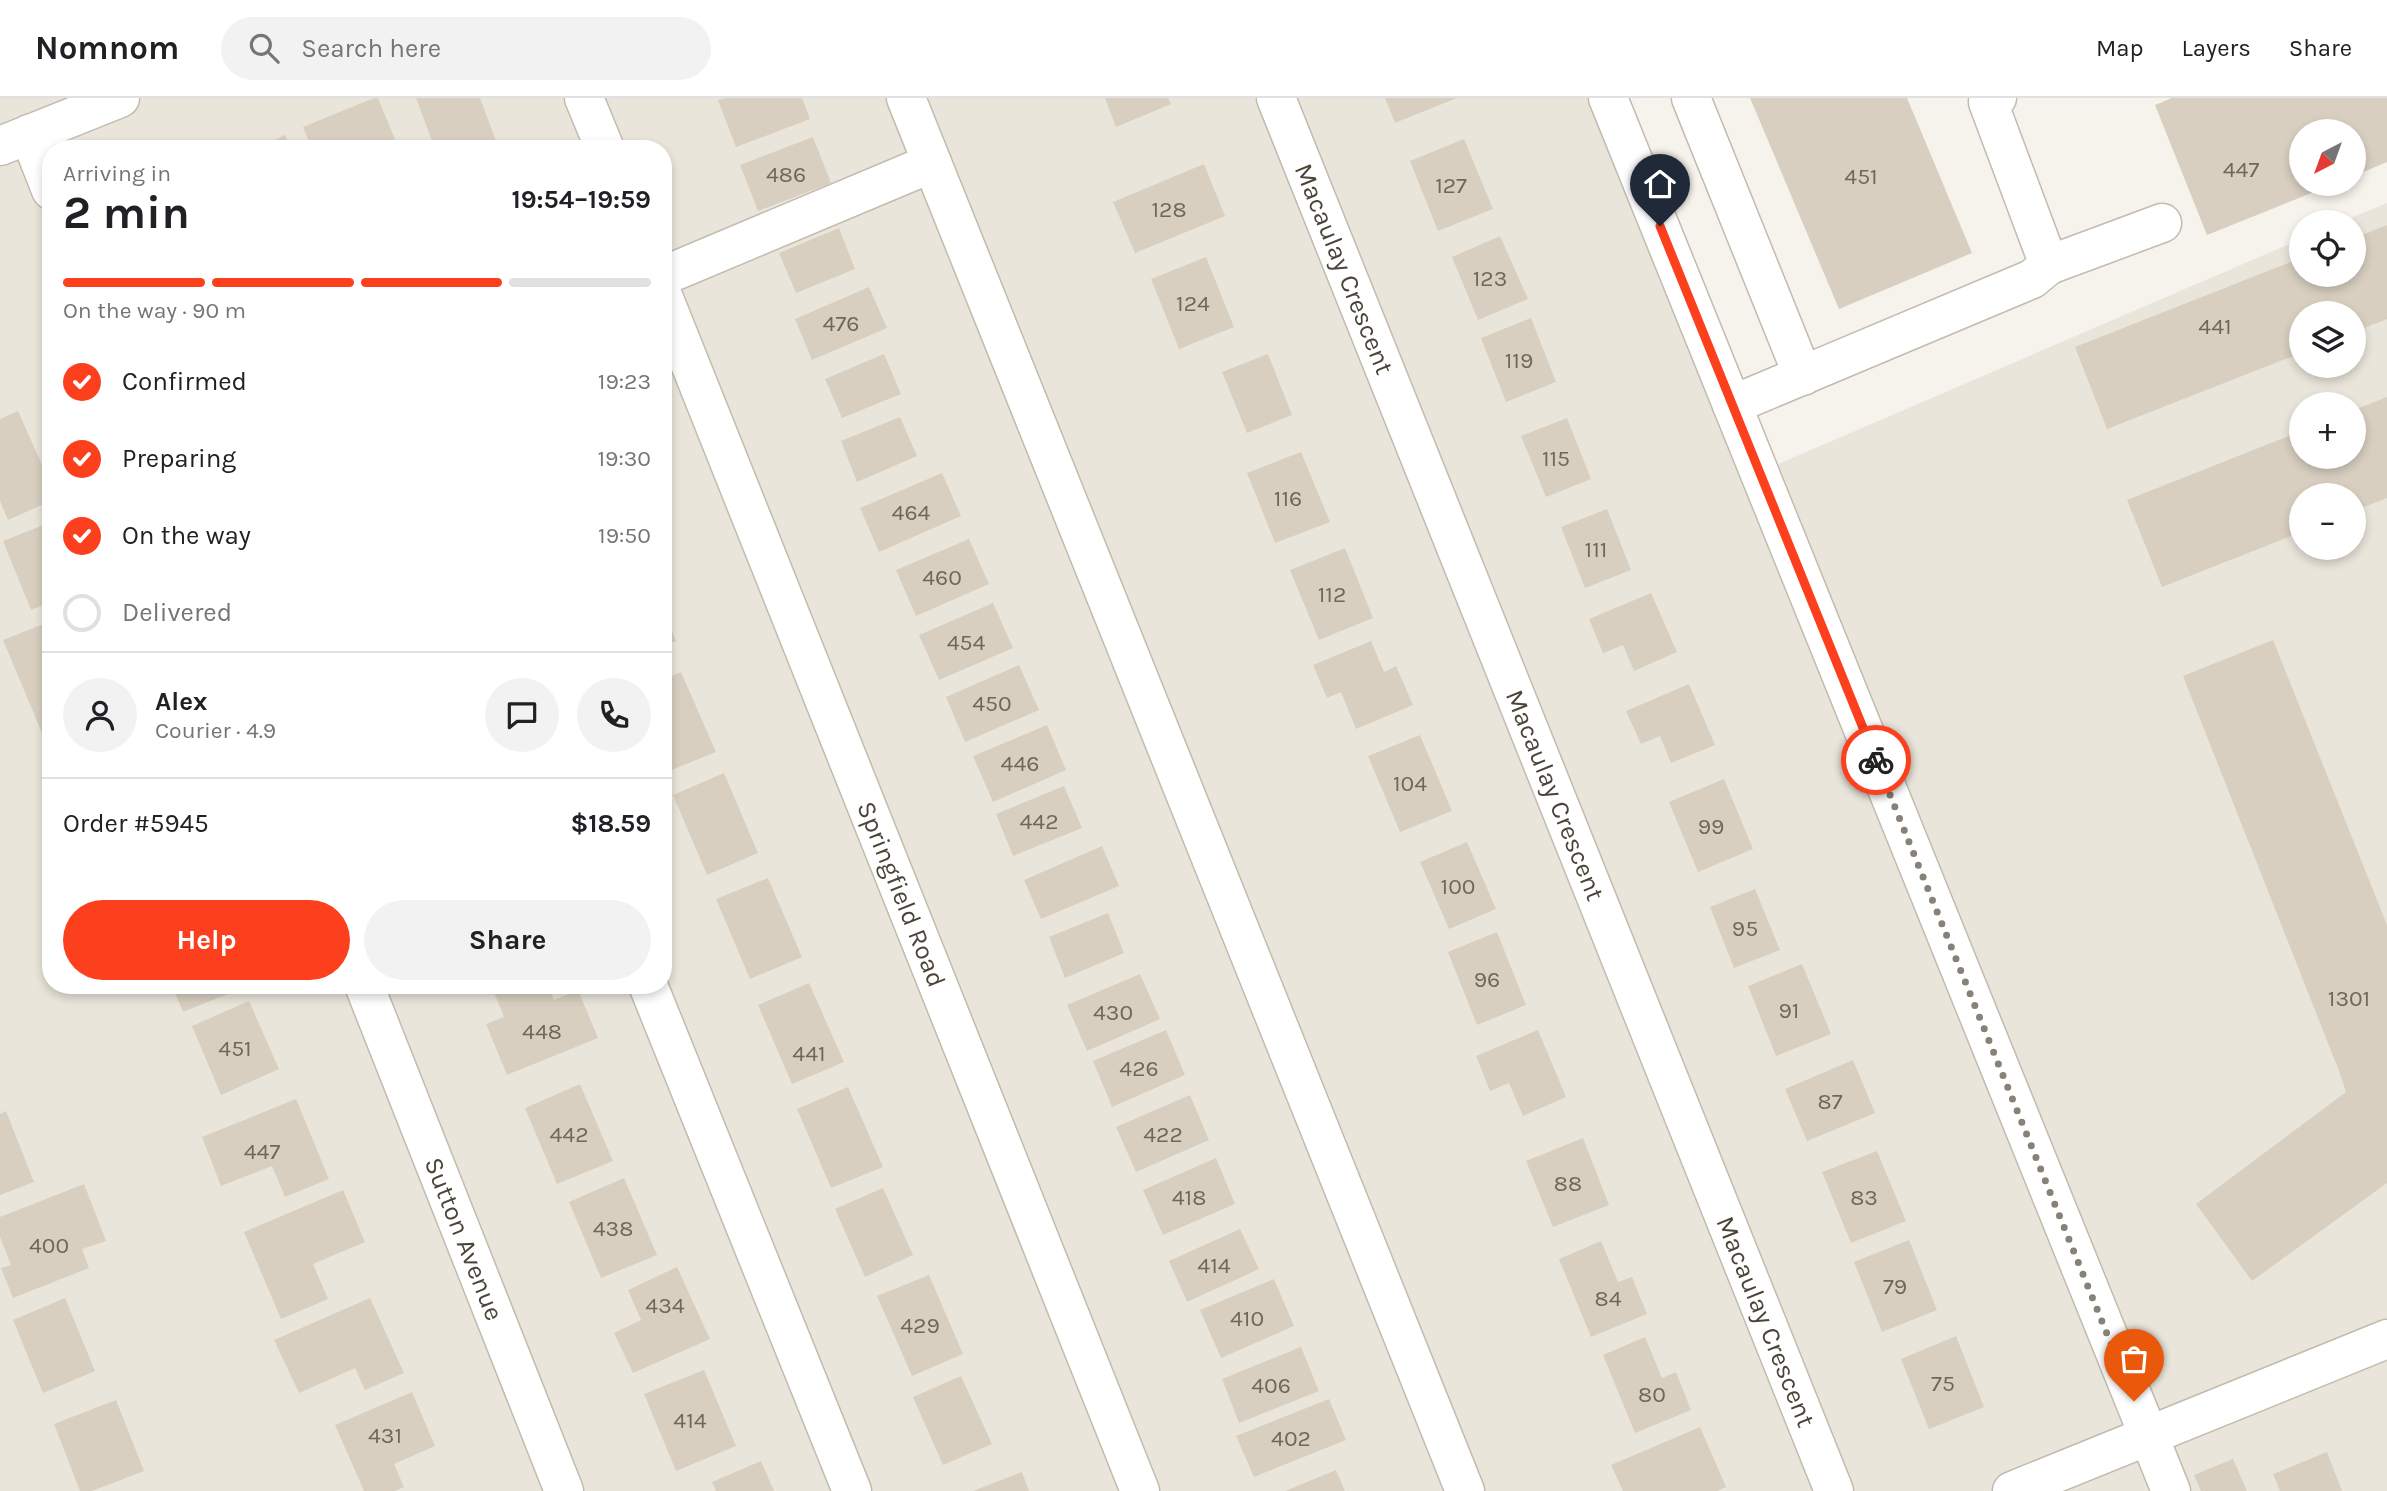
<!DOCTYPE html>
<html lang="en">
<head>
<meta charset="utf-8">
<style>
	body { margin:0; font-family:Karla,sans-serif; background:#f2f2f2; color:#202124; height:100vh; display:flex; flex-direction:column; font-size:26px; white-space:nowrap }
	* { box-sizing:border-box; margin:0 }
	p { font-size:23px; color:#757577 }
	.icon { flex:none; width:38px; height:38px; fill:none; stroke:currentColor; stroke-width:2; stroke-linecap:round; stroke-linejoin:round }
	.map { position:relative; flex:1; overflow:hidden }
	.panel { position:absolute; left:42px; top:42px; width:630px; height:854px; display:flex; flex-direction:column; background:#fff; border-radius:28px; box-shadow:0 4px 10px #0003 }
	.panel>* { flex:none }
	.needle { width:46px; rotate:221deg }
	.fabs { position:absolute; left:2289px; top:21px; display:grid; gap:14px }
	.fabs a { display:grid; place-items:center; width:77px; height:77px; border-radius:50%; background:#fff; box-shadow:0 4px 10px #0003; font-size:35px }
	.pin { position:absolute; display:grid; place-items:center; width:60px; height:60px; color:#fff; margin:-72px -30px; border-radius:50% 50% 50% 0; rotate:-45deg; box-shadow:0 0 7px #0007 }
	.pin .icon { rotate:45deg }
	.courier { position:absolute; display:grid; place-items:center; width:70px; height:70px; margin:-35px; border:5px solid #fc3f1d; border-radius:50%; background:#fff; color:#222; box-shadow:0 2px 9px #0007 }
	.overview em { font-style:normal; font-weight:700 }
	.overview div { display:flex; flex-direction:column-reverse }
	.overview { display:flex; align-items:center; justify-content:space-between; height:119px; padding:0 21px }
	h1 { font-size:46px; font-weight:700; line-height:52px }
	.bar { display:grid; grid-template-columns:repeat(4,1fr); gap:10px 7px; align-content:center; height:84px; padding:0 21px }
	.bar i { height:9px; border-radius:5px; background:#e0e0e0 }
	.bar .current { background:#fc3f1d }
	.bar p { grid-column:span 4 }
	.line { display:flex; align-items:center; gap:18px; padding:0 21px; border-top:2px solid #e0e0e0 }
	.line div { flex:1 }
	.round { display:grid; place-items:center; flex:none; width:74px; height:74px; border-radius:37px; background:#f2f2f2 }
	ol { padding:0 21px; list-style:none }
	li { display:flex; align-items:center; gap:21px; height:77px }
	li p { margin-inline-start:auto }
	li .icon { padding:7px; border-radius:50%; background:#fc3f1d; color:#fff; stroke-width:4 }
	li:last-child { color:#757577 }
	li i { width:38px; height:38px; border:4px solid #e0e0e0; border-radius:50% }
	.cta { display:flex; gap:14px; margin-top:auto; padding:14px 21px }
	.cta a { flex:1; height:80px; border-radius:42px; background:#fc3f1d; color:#fff; font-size:28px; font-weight:700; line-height:80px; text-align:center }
	.cta a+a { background:#f2f2f2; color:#202124 }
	header { display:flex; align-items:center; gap:42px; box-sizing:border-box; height:98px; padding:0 35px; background:#fff; border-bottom:2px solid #e0e0e0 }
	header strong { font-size:33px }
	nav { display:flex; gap:38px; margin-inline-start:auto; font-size:24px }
	.search { width:490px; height:63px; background:#f2f2f2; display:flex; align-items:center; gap:18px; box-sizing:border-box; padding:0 24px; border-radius:38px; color:#757577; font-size:26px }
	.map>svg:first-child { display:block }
	.residential { fill:#eae5da; fill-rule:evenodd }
	.building { fill:#d8cfc1 }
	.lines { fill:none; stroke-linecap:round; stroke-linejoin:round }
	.minor-casing { stroke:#c2bbae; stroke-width:41 }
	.minor { stroke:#fff; stroke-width:38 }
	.done { stroke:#878178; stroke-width:7; stroke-dasharray:0 12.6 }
	.route { stroke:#fc3f1d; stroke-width:9 }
	.labels { text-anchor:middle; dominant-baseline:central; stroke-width:5; stroke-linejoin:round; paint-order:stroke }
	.number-label { font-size:23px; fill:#6e675b }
	.street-label { font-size:26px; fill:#4b4439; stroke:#fff }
</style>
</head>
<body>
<header>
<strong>Nomnom</strong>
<div class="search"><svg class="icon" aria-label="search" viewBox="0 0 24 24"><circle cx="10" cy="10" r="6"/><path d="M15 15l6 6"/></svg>Search here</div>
<nav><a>Map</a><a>Layers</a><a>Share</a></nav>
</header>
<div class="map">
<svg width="2387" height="1393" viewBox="0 0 2387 1393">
	<rect width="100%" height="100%" fill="#f6f3ec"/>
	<path class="residential" d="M 0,0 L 1591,0 L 1741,382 L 2301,141 L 2301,177 L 2354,177 L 2354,124 L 2341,124 L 2387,105 L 2387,1393 L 0,1393 ZM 51,51 L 663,51 L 663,887 L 51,887 ZM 2301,215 L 2354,215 L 2354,268 L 2301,268 ZM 2301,306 L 2354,306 L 2354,359 L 2301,359 ZM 2301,397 L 2354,397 L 2354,450 L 2301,450 Z"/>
	<path class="building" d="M 374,0 L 378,0 L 399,51 L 312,51 L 303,29 Z
		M 416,0 L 480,0 L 499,51 L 435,51 Z
		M 725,0 L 802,0 L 810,21 L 736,49 L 718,2 Z
		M 1105,0 L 1168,0 L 1171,6 L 1116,29 Z
		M 1385,0 L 1457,0 L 1395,25 Z
		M 1750,0 L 1907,0 L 1972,155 L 1839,211 Z
		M 2172,0 L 2387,0 L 2387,64 L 2354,78 L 2354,33 L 2301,33 L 2301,86 L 2334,86 L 2207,137 L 2155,7 Z
		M 285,37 L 292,51 L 256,51 Z
		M 813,39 L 831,85 L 758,113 L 740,67 Z
		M 1464,41 L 1493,111 L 1438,133 L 1410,63 Z
		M 1204,66 L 1225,118 L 1135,155 L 1113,104 Z
		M 2387,127 L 2387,221 L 2354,234 L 2354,215 L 2301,215 L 2301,255 L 2107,331 L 2075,249 L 2301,160 L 2301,177 L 2354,177 L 2354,140 Z
		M 839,130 L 855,171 L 796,195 L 779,155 Z
		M 1500,138 L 1528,201 L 1478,222 L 1452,159 Z
		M 1206,159 L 1234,229 L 1179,251 L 1151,181 Z
		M 869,189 L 887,230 L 812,262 L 795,221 Z
		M 1531,220 L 1556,284 L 1506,304 L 1481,240 Z
		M 884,256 L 901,296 L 842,320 L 825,281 Z
		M 1268,256 L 1292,317 L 1247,335 L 1222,274 Z
		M 2387,299 L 2387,400 L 2354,413 L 2354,397 L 2301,397 L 2301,434 L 2162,489 L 2127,402 L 2301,333 L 2301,359 L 2354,359 L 2354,312 Z
		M 18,313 L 51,387 L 51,403 L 8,422 L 0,403 L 0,321 Z
		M 900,319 L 917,358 L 857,384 L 841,343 Z
		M 1567,320 L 1591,381 L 1546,399 L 1521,338 Z
		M 1301,354 L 1330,424 L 1275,445 L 1247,375 Z
		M 942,375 L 961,418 L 879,454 L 860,410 Z
		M 1607,411 L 1631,472 L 1585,490 L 1561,429 Z
		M 51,424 L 51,504 L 31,512 L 3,443 Z
		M 969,441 L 989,486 L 916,518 L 896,472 Z
		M 1345,450 L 1373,520 L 1319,542 L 1290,472 Z
		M 1651,495 L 1677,554 L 1634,573 L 1623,547 L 1603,555 L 1589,521 Z
		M 993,505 L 1013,550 L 939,582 L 919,537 Z
		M 663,512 L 676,543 L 663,548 Z
		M 51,523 L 51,632 L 42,635 L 3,542 Z
		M 2273,542 L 2387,827 L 2387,1085 L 2252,1183 L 2196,1106 L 2346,994 L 2339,973 L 2183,578 Z
		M 1371,543 L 1384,574 L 1396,568 L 1413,607 L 1356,631 L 1341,594 L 1327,600 L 1313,567 Z
		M 1019,567 L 1039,612 L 965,644 L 946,599 Z
		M 681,574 L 716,654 L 664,675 L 663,582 Z
		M 1689,586 L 1715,647 L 1671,665 L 1660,638 L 1641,646 L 1626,613 Z
		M 1047,627 L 1066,672 L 993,704 L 973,658 Z
		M 1420,637 L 1452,713 L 1400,734 L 1368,658 Z
		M 724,675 L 758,755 L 707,777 L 673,697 Z
		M 1724,681 L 1753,751 L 1698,774 L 1669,704 Z
		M 1064,688 L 1082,730 L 1013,758 L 996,716 Z
		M 1467,744 L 1496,811 L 1449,831 L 1420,764 Z
		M 1102,748 L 1119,788 L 1041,821 L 1024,782 Z
		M 768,780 L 802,859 L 750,881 L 716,801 Z
		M 1755,791 L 1780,852 L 1734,870 L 1710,809 Z
		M 1108,815 L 1124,855 L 1065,880 L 1049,839 Z
		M 1497,834 L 1526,907 L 1477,927 L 1448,854 Z
		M 1802,866 L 1831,936 L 1776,958 L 1748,888 Z
		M 1140,876 L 1160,921 L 1087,953 L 1067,907 Z
		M 809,885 L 844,964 L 792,986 L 758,907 Z
		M 172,887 L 245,887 L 245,889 L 183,914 Z
		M 491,887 L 547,887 L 554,902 L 578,892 L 598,940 L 507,977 L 486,926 L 504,919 Z
		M 249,903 L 279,971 L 221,997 L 192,928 Z
		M 1166,932 L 1185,977 L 1112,1009 L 1093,963 Z
		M 1538,932 L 1566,999 L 1523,1018 L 1509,985 L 1490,993 L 1476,958 Z
		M 1853,962 L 1875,1015 L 1807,1043 L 1785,991 Z
		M 580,986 L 613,1063 L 557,1086 L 525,1010 Z
		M 848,989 L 883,1069 L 831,1090 L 797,1011 Z
		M 1190,997 L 1209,1042 L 1136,1074 L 1116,1029 Z
		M 296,1001 L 329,1081 L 285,1099 L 272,1068 L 221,1088 L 202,1039 Z
		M 6,1013 L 34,1084 L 0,1097 L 0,1016 Z
		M 1583,1040 L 1609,1107 L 1553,1129 L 1526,1063 Z
		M 1877,1053 L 1906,1123 L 1851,1145 L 1822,1074 Z
		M 1216,1060 L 1235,1106 L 1163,1137 L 1143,1092 Z
		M 624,1080 L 657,1157 L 601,1180 L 569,1104 Z
		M 84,1086 L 106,1143 L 82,1151 L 89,1170 L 13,1200 L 1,1170 L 11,1167 L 0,1139 L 0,1119 Z
		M 883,1090 L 913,1157 L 865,1179 L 835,1111 Z
		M 343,1092 L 365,1144 L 313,1166 L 328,1201 L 281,1221 L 244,1134 Z
		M 1240,1131 L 1259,1171 L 1187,1204 L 1169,1163 Z
		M 1909,1142 L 1937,1212 L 1882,1234 L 1854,1164 Z
		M 1601,1143 L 1618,1184 L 1632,1179 L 1647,1216 L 1591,1239 L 1559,1161 Z
		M 677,1169 L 710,1241 L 633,1275 L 614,1235 L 641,1222 L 628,1192 Z
		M 929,1177 L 963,1256 L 912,1278 L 877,1198 Z
		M 1274,1181 L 1294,1228 L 1221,1260 L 1200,1212 Z
		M 65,1200 L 95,1273 L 43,1295 L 13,1222 Z
		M 370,1200 L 404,1275 L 365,1292 L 355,1270 L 299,1295 L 274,1242 Z
		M 1956,1238 L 1984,1309 L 1929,1331 L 1901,1261 Z
		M 1645,1239 L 1662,1280 L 1676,1274 L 1691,1312 L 1635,1335 L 1603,1257 Z
		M 1301,1249 L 1319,1293 L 1239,1325 L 1222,1281 Z
		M 704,1272 L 736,1348 L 676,1373 L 644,1296 Z
		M 961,1278 L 992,1346 L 943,1367 L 913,1299 Z
		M 412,1294 L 435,1348 L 394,1366 L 404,1389 L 395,1393 L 364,1393 L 335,1327 Z
		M 1329,1301 L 1346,1342 L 1254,1379 L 1236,1338 Z
		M 116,1302 L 144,1373 L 92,1393 L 80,1393 L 54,1326 Z
		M 1700,1329 L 1726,1389 L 1717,1393 L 1623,1393 L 1611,1367 Z
		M 2327,1354 L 2342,1393 L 2280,1393 L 2273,1376 Z
		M 2233,1361 L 2247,1393 L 2201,1393 L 2194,1377 Z
		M 761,1363 L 774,1393 L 716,1393 L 712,1384 Z
		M 1336,1372 L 1345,1393 L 1285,1393 Z
		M 1022,1374 L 1029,1393 L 973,1393 Z"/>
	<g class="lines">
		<g class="minor-casing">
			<g id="minor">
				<path d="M 584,0 L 605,51"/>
				<path d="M 906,0 L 1465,1393"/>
				<path id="s1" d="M 1276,0 L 1834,1393"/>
				<path d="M 1608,0 L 2171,1393"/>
				<path d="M 1691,0 L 1803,278"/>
				<path d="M 29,36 L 51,92"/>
				<path d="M 0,48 L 120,0"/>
				<path d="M 2049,167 L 2162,125"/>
				<path d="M 663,178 L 932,65"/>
				<path id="s2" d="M 663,198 L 1140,1393"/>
				<path d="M 1732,307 L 2032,181 L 2049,167 L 1988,4 L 1997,0"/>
				<path id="s3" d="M 364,887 L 564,1393"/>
				<path d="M 648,887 L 852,1393"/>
				<path d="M 2012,1393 L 2387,1241"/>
			</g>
		</g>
		<use href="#minor" class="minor"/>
	</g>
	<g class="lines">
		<path class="done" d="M 1876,662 L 2134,1303"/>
		<path class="route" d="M 1660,128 L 1876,662"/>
	</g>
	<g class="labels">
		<g class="number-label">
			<text x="2241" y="71">447</text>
			<text x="786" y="76">486</text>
			<text x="1861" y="78">451</text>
			<text x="1451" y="87">127</text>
			<text x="1169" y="111">128</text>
			<text x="1490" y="180">123</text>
			<text x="1193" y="205">124</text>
			<text x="841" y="225">476</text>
			<text x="2215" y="228">441</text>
			<text x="1519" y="262">119</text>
			<text x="1556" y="360">115</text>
			<text x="1288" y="400">116</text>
			<text x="911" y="414">464</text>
			<text x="1596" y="451">111</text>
			<text x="942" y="479">460</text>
			<text x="1332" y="496">112</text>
			<text x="966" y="544">454</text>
			<text x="992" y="605">450</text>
			<text x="1020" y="665">446</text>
			<text x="1410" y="685">104</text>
			<text x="1039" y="723">442</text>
			<text x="1711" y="728">99</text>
			<text x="1458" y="788">100</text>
			<text x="1745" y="830">95</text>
			<text x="1487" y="881">96</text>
			<text x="2349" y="900">1301</text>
			<text x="1789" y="912">91</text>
			<text x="1113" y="914">430</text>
			<text x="542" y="933">448</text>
			<text x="235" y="950">451</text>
			<text x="809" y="955">441</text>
			<text x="1139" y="970">426</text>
			<text x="1830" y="1003">87</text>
			<text x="569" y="1036">442</text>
			<text x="1163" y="1036">422</text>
			<text x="262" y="1053">447</text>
			<text x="1568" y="1085">88</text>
			<text x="1189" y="1099">418</text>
			<text x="1864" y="1099">83</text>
			<text x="613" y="1130">438</text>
			<text x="49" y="1147">400</text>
			<text x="1214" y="1167">414</text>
			<text x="1895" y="1188">79</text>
			<text x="1608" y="1200">84</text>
			<text x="665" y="1207">434</text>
			<text x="1247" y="1220">410</text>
			<text x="920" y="1227">429</text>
			<text x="1943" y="1285">75</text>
			<text x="1271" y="1287">406</text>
			<text x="1652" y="1296">80</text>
			<text x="690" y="1322">414</text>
			<text x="385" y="1337">431</text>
			<text x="1291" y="1340">402</text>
		</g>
		<g class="street-label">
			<text stroke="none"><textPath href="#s1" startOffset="184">Macaulay Crescent</textPath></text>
			<text stroke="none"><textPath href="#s1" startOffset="751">Macaulay Crescent</textPath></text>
			<text stroke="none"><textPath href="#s2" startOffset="644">Springfield Road</textPath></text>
			<text stroke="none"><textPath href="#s3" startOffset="273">Sutton Avenue</textPath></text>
			<text stroke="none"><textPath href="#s1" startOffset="1318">Macaulay Crescent</textPath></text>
		</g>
	</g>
</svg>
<div class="fabs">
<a><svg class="needle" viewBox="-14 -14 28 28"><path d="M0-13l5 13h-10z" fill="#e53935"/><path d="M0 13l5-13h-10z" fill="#757577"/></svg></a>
<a><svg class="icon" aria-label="locate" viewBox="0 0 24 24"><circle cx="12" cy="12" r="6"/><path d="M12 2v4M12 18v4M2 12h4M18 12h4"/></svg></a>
<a><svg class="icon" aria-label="layers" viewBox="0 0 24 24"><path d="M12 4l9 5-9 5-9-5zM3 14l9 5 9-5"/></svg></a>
<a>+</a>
<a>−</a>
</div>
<div class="pin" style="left:2134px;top:1303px;background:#ea580c"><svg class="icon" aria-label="bag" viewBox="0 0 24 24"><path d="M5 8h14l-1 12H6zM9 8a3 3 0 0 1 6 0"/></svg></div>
<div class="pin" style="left:1660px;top:128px;background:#1f2937"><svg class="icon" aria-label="home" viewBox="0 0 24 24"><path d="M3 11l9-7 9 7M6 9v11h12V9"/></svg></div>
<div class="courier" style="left:1876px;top:662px"><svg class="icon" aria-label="bike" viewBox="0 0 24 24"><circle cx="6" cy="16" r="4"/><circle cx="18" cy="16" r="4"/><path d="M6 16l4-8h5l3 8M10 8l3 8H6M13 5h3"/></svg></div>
<section class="panel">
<div class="overview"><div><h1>2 min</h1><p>Arriving in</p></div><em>19:54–19:59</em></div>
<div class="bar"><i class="current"></i><i class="current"></i><i class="current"></i><i></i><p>On the way · 90 m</p></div>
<ol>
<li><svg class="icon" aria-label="check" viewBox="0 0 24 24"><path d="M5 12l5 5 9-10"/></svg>Confirmed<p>19:23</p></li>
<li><svg class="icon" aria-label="check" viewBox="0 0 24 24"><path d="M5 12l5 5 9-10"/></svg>Preparing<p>19:30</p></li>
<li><svg class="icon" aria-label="check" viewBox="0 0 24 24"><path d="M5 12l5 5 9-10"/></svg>On the way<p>19:50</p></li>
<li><i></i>Delivered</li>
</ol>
<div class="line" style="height:126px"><a class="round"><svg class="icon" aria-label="person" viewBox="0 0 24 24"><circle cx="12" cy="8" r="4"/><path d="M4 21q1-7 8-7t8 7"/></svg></a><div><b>Alex</b><p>Courier · 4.9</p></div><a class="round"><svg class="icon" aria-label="chat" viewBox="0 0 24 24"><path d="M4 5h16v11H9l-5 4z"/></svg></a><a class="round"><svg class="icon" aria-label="phone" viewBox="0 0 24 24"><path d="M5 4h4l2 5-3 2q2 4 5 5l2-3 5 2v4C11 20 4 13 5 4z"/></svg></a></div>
<div class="line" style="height:91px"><div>Order #5945</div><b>$18.59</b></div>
<div class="cta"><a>Help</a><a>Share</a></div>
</section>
</div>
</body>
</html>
